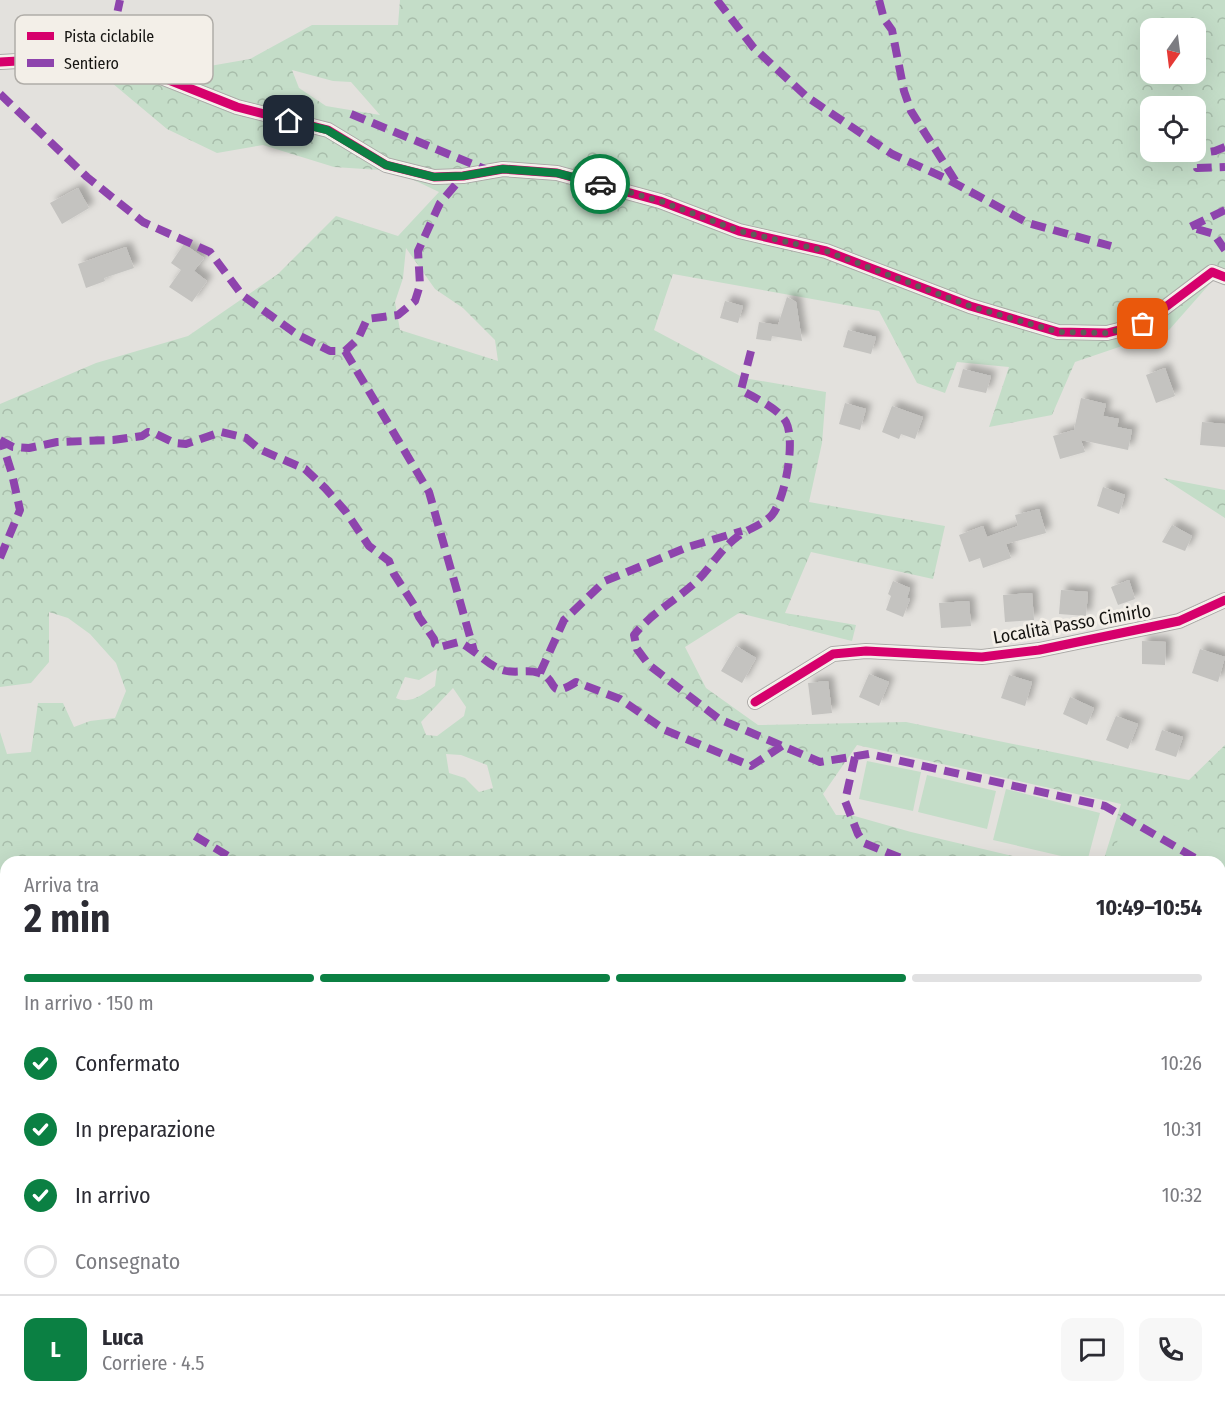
<!DOCTYPE html>
<html lang="it">
<head>
<meta charset="utf-8">
<style>
	body { margin:0; font-family:"Fira Sans Condensed",sans-serif; background:#f7f7f7; color:#2b2b33; height:100vh; display:flex; flex-direction:column; font-size:22px; white-space:nowrap }
	* { box-sizing:border-box; margin:0 }
	p { font-size:20px; color:#7c7c81 }
	.icon { flex:none; width:33px; height:33px; fill:none; stroke:currentColor; stroke-width:2; stroke-linecap:round; stroke-linejoin:round }
	.map { position:relative; flex:1; overflow:hidden }
	.panel { position:absolute; left:0px; top:856px; width:1226px; height:560px; display:flex; flex-direction:column; background:#fff; border-radius:18px 18px 0 0; box-shadow:0 6px 24px #0002 }
	.panel>* { flex:none }
	.needle { width:39px; rotate:194deg }
	.controls { position:absolute; left:1140px; top:18px; display:grid; gap:12px }
	.controls a { display:grid; place-items:center; width:66px; height:66px; border-radius:12px; background:#fff; box-shadow:0 6px 24px #0002; font-size:30px }
	.pin { position:absolute; display:grid; place-items:center; width:51px; height:51px; color:#fff; margin:-26px; border-radius:12px; box-shadow:0 3px 9px #0006 }
	.courier { position:absolute; display:grid; place-items:center; width:60px; height:60px; margin:-30px; border:4px solid #0b8043; border-radius:50%; background:#fff; color:#222; box-shadow:0 2px 8px #0007 }
	.head em { font-style:normal; font-weight:700 }
	.head div { display:flex; flex-direction:column-reverse }
	.head { display:flex; align-items:center; justify-content:space-between; height:102px; padding:0 24px }
	h1 { font-size:39px; font-weight:700; line-height:45px }
	.bar { display:grid; grid-template-columns:repeat(4,1fr); gap:9px 6px; align-content:center; height:72px; padding:0 24px }
	.bar i { height:8px; border-radius:4px; background:#e1e1e2 }
	.bar .on { background:#0b8043 }
	.bar p { grid-column:span 4 }
	.line { display:flex; align-items:center; gap:15px; padding:0 24px; border-top:2px solid #e1e1e2 }
	.line div { flex:1 }
	.round { display:grid; place-items:center; flex:none; width:63px; height:63px; border-radius:12px; background:#f7f7f7 }
	ol { padding:0 24px; list-style:none }
	li { display:flex; align-items:center; gap:18px; height:66px }
	li p { margin-inline-start:auto }
	li .icon { padding:6px; border-radius:50%; background:#0b8043; color:#fff; stroke-width:4 }
	li:last-child { color:#7c7c81 }
	li i { width:33px; height:33px; border:3px solid #e1e1e2; border-radius:50% }
	.map>svg:first-child { display:block }
	.forest { fill:url(#forest-crowns); fill-rule:evenodd }
	.park { fill:#c4ddc8 }
	.building { fill:#c4c3c0; filter:url(#shadow) }
	.lines { fill:none; stroke-linecap:round; stroke-linejoin:round }
	.minor-casing { stroke:#adaba8; stroke-width:16 }
	.minor { stroke:#fbfafa; stroke-width:14 }
	.quiet { stroke:#8e44ad; stroke-width:8; stroke-dasharray:15 8; stroke-linecap:butt }
	.cycleway-casing { stroke:#f3efe8; stroke-width:13 }
	.cycleway { stroke:#d6006c; stroke-width:9 }
	.done { stroke:#5d5c58; stroke-width:6; stroke-dasharray:0 10.8 }
	.route { stroke:#0b8043; stroke-width:8 }
	.labels { text-anchor:middle; dominant-baseline:central; stroke-width:6; stroke-linejoin:round; paint-order:stroke }
	.street-label { font-size:18px; fill:#151411; stroke:#f3efe8 }
	.key { fill:#f3efe8; stroke:#b0ada8; stroke-width:1.5 }
	.key-label { font-size:16px; fill:#151411 }
</style>
</head>
<body>
<div class="map">
<svg width="1225" height="1415" viewBox="0 0 1225 1415">
	<defs>
		<pattern id="forest-crowns" width="20" height="18" patternUnits="userSpaceOnUse" patternTransform="scale(1.5)"><rect width="20" height="18" fill="#c4ddc8"/><path d="M2 6a3 3 0 1 1 6 0M12 15a3 3 0 1 1 6 0" fill="none" stroke="#a8bdab"/></pattern>
		<filter id="shadow"><feDropShadow dx="5.5" dy="-5.5" stdDeviation="3" flood-color="#0004"/></filter>
	</defs>
	<rect width="100%" height="100%" fill="#e3e1dd"/>
	<path class="forest" d="M 400,0 L 1225,0 L 1225,286 L 1214,279 L 1169,330 L 1075,362 L 1052,415 L 989,427 L 1009,367 L 957,362 L 945,393 L 917,383 L 879,311 L 673,274 L 654,330 L 744,378 L 826,392 L 822,443 L 809,502 L 945,526 L 933,579 L 811,552 L 785,613 L 856,625 L 852,641 L 739,613 L 685,647 L 706,688 L 758,725 L 906,722 L 1189,780 L 1225,745 L 1225,931 L 1220,929 L 1220,862 L 1103,862 L 1121,804 L 857,745 L 823,794 L 836,815 L 851,815 L 911,832 L 1038,862 L 6,862 L 6,1410 L 683,1410 L 691,1415 L 0,1415 L 0,732 L 7,754 L 31,752 L 38,703 L 63,703 L 74,727 L 90,721 L 115,718 L 126,691 L 116,663 L 90,634 L 68,618 L 49,612 L 49,662 L 31,683 L 0,687 L 0,404 L 96,363 L 188,336 L 278,274 L 336,216 L 398,236 L 439,192 L 395,171 L 334,167 L 263,145 L 217,153 L 167,129 L 112,83 L 250,59 L 312,25 L 398,25 ZM 1150,28 L 1196,28 L 1196,74 L 1150,74 ZM 292,70 L 333,81 L 351,82 L 380,115 L 326,106 L 299,88 ZM 1150,106 L 1196,106 L 1196,152 L 1150,152 ZM 406,248 L 435,289 L 463,308 L 495,340 L 498,361 L 400,330 L 395,302 L 403,278 ZM 437,669 L 435,686 C 423,694 410,705 396,698 L 405,677 L 419,680 ZM 453,688 L 466,707 L 464,716 L 437,736 L 426,735 L 421,722 ZM 446,754 L 461,755 L 487,765 L 493,788 L 479,792 L 465,778 L 449,773 Z
		M 1163,478 L 1225,490 L 1225,518 Z
		M 1225,1179 L 1225,1312 L 1220,1305 L 1220,1187 Z
		M 1220,1314 L 1225,1316 L 1225,1384 L 1220,1384 Z
		M 826,1410 L 1198,1410 L 1217,1415 L 833,1415 Z"/>
	<path class="park" d="M 867,761 L 921,772 L 913,811 L 859,799 Z
		M 927,775 L 996,791 L 987,829 L 918,812 Z
		M 1006,789 L 1100,813 L 1087,862 L 993,840 Z
		M 1124,821 L 1172,824 L 1225,848 L 1225,889 L 1220,888 L 1220,862 L 1111,861 Z"/>
	<path class="building" d="M 78,188 L 89,208 L 62,224 L 50,203 Z
		M 184,244 L 204,258 L 194,271 L 207,281 L 192,302 L 169,287 L 181,270 L 171,263 Z
		M 126,247 L 134,268 L 104,278 L 105,281 L 86,288 L 78,264 Z
		M 787,297 L 796,302 L 802,341 L 772,336 L 771,341 L 756,339 L 759,322 L 778,325 Z
		M 725,301 L 743,306 L 738,323 L 720,318 Z
		M 848,330 L 876,337 L 871,354 L 843,347 Z
		M 1165,368 L 1175,396 L 1156,403 L 1146,375 Z
		M 963,369 L 991,376 L 986,393 L 958,387 Z
		M 1081,398 L 1106,404 L 1103,416 L 1119,419 L 1117,427 L 1132,430 L 1128,450 L 1081,440 L 1085,452 L 1060,459 L 1053,436 L 1074,430 Z
		M 845,403 L 866,409 L 860,430 L 839,424 Z
		M 892,406 L 923,417 L 915,439 L 901,434 L 899,439 L 882,432 Z
		M 1202,422 L 1225,424 L 1225,447 L 1200,445 Z
		M 1103,487 L 1125,495 L 1119,514 L 1097,506 Z
		M 1039,509 L 1046,533 L 1006,544 L 1011,558 L 983,568 L 980,558 L 969,562 L 959,535 L 983,526 L 987,537 L 1018,526 L 1015,515 Z
		M 1172,525 L 1192,536 L 1185,551 L 1162,542 Z
		M 1129,580 L 1135,599 L 1118,605 L 1111,587 Z
		M 893,581 L 910,588 L 907,598 L 910,599 L 903,617 L 886,610 L 891,596 L 888,594 Z
		M 1061,590 L 1088,592 L 1086,616 L 1059,614 Z
		M 1032,593 L 1034,620 L 1005,622 L 1003,595 Z
		M 969,601 L 971,626 L 941,628 L 939,603 Z
		M 1142,641 L 1166,642 L 1165,665 L 1142,664 Z
		M 736,646 L 756,658 L 742,683 L 721,671 Z
		M 1200,649 L 1225,657 L 1218,682 L 1192,673 Z
		M 869,674 L 889,682 L 879,706 L 859,697 Z
		M 1009,675 L 1032,682 L 1025,706 L 1001,698 Z
		M 828,681 L 832,713 L 812,715 L 808,683 Z
		M 1070,697 L 1094,708 L 1087,725 L 1063,714 Z
		M 1116,716 L 1138,724 L 1128,749 L 1106,740 Z
		M 1162,730 L 1183,737 L 1176,757 L 1155,750 Z"/>
	<g class="lines">
		<g class="minor-casing">
			<path id="minor" d="M 0,62 L 108,56 L 237,107 L 328,130 L 386,165 L 434,177 L 463,176 L 503,169 L 557,173 L 660,201 L 739,231 L 826,251 L 970,306 L 1058,332 L 1107,333 L 1143,324 L 1212,272 L 1225,277
				M 755,702 L 833,654 L 866,651 L 982,657 L 1039,650 L 1179,621 L 1225,600
				M 1220,1043 L 1225,1040"/>
		</g>
		<use href="#minor" class="minor"/>
		<path class="quiet" d="M 717,0 L 753,47 L 807,97 L 892,154 L 947,179 L 1028,223 L 1111,246
			M 879,0 L 884,19 L 892,30 L 904,91 L 911,111 L 958,185
			M 108,56 L 120,0
			M 0,94 L 87,177 L 143,222 L 210,252 L 242,295 L 298,335 L 330,351 L 345,351 L 358,339 L 367,319 L 398,315 L 415,301 L 420,285 L 418,251 L 440,203 L 463,176
			M 351,114 L 487,170
			M 1225,147 L 1215,151 L 1194,154 L 1197,168 L 1225,167
			M 1225,210 L 1190,227 L 1214,234 L 1225,250
			M 345,351 L 429,492 L 474,651
			M 751,351 L 741,390 C 755,398 778,408 786,422 C 796,441 785,499 772,515 C 763,525 747,529 737,537 C 718,551 708,573 690,587 C 670,604 651,614 634,635 L 637,649 L 649,665 L 719,719 L 820,762 L 869,754 L 1105,806 L 1202,862
			M 0,440 L 13,447 L 29,448 L 57,442 L 113,440 L 142,436 L 148,432 L 156,434 L 175,443 L 186,444 L 221,432 L 246,438 L 259,449 L 305,469 L 325,488 L 346,512 L 369,546 L 389,561 L 394,574 L 414,605 L 419,617 L 434,639 L 435,644 L 440,647 L 459,642 C 474,649 486,664 502,670 C 515,674 527,669 539,673 C 559,678 546,701 576,682 L 620,699 L 665,730 L 751,766 L 782,746
			M 0,558 L 20,510 L 12,474 L 2,442
			M 540,673 L 564,620 L 605,581 L 688,547 L 742,531
			M 855,757 L 845,801 L 858,834 L 864,843 L 911,862
			M 195,836 L 238,862
			M 1220,872 L 1225,876
			M 0,1100 L 6,1106
			M 1220,1308 L 1225,1314
			M 422,1410 L 424,1415
			M 600,1410 L 603,1415
			M 704,1410 L 713,1415
			M 822,1410 L 833,1415"/>
		<g class="cycleway-casing">
			<path id="cycleway" d="M 0,62 L 108,56 L 237,107 L 328,130 L 386,165 L 434,177 L 463,176 L 503,169 L 557,173 L 660,201 L 739,231 L 826,251 L 970,306 L 1058,332 L 1107,333 L 1143,324 L 1212,272 L 1225,277
				M 755,702 L 833,654 L 866,651 L 982,657 L 1039,650 L 1179,621 L 1225,600"/>
		</g>
		<use href="#cycleway" class="cycleway"/>
	</g>
	<g class="lines">
		<path class="done" d="M 600,184 L 660,201 L 739,231 L 826,251 L 970,306 L 1058,332 L 1107,333 L 1143,324"/>
		<path class="route" d="M 289,121 L 327,130 L 386,165 L 434,177 L 463,176 L 503,169 L 557,173 L 600,184"/>
	</g>
	<g class="labels">
		<g class="street-label">
			<text transform="translate(1072 624) rotate(-10)">Località Passo Cimirlo</text>
		</g>
	</g>
	<rect x="15" y="15" width="198" height="69" rx="9" class="key"/>
	<rect x="27" y="32" width="27" height="8" fill="#d6006c"/>
	<rect x="27" y="59" width="27" height="8" fill="#8e44ad"/>
	<g class="key-label">
		<text x="64" y="42">Pista ciclabile</text>
		<text x="64" y="69">Sentiero</text>
	</g>
</svg>
<div class="controls">
<a><svg class="needle" viewBox="-14 -14 28 28"><path d="M0-13l5 13h-10z" fill="#e53935"/><path d="M0 13l5-13h-10z" fill="#7c7c81"/></svg></a>
<a><svg class="icon" aria-label="locate" viewBox="0 0 24 24"><circle cx="12" cy="12" r="6"/><path d="M12 2v4M12 18v4M2 12h4M18 12h4"/></svg></a>
</div>
<div class="pin" style="left:1143px;top:324px;background:#ea580c"><svg class="icon" aria-label="bag" viewBox="0 0 24 24"><path d="M5 8h14l-1 12H6zM9 8a3 3 0 0 1 6 0"/></svg></div>
<div class="pin" style="left:289px;top:121px;background:#1f2937"><svg class="icon" aria-label="home" viewBox="0 0 24 24"><path d="M3 11l9-7 9 7M6 9v11h12V9"/></svg></div>
<div class="courier" style="left:600px;top:184px"><svg class="icon" aria-label="car" viewBox="0 0 24 24"><path d="M5 17H2v-5l4-1 3-4h7l3 4 3 1v5h-3M9 17h6M6 11h13"/><circle cx="7" cy="17" r="2"/><circle cx="17" cy="17" r="2"/></svg></div>
<section class="panel">
<div class="head"><div><h1>2 min</h1><p>Arriva tra</p></div><em>10:49–10:54</em></div>
<div class="bar"><i class="on"></i><i class="on"></i><i class="on"></i><i></i><p>In arrivo · 150 m</p></div>
<ol>
<li><svg class="icon" aria-label="check" viewBox="0 0 24 24"><path d="M5 12l5 5 9-10"/></svg>Confermato<p>10:26</p></li>
<li><svg class="icon" aria-label="check" viewBox="0 0 24 24"><path d="M5 12l5 5 9-10"/></svg>In preparazione<p>10:31</p></li>
<li><svg class="icon" aria-label="check" viewBox="0 0 24 24"><path d="M5 12l5 5 9-10"/></svg>In arrivo<p>10:32</p></li>
<li><i></i>Consegnato</li>
</ol>
<div class="line" style="height:108px"><b class="round" style="background:#0b8043;color:#fff">L</b><div><b>Luca</b><p>Corriere · 4.5</p></div><a class="round"><svg class="icon" aria-label="chat" viewBox="0 0 24 24"><path d="M4 5h16v11H9l-5 4z"/></svg></a><a class="round"><svg class="icon" aria-label="phone" viewBox="0 0 24 24"><path d="M5 4h4l2 5-3 2q2 4 5 5l2-3 5 2v4C11 20 4 13 5 4z"/></svg></a></div>
</section>
</div>
</body>
</html>
